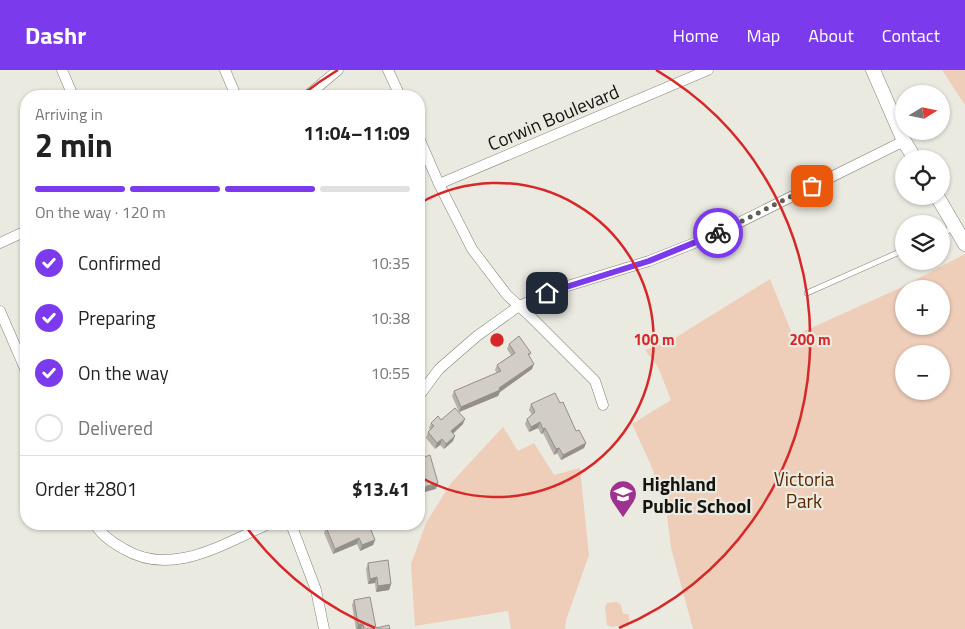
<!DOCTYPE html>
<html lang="en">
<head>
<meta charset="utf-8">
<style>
	body { margin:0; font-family:"Titillium Web",sans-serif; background:#f6f6f6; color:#222; height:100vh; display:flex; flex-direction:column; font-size:19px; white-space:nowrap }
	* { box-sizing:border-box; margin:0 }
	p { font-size:16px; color:#767676 }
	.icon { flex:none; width:28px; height:28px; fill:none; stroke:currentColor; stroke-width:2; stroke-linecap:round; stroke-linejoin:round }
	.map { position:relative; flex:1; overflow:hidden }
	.panel { position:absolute; left:20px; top:20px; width:405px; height:440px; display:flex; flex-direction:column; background:#fff; border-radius:20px; box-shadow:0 1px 4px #0004 }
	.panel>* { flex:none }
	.needle { width:32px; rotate:80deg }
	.tools { position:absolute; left:895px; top:15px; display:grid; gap:10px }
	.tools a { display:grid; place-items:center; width:55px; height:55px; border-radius:50%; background:#fff; box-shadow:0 1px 4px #0004; font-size:25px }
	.pin { position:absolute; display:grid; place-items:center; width:42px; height:42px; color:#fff; margin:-21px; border-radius:10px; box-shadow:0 2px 8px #0006 }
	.courier { position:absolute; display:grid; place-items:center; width:50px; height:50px; margin:-25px; border:4px solid #7c3aed; border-radius:50%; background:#fff; color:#222; box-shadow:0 1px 6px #0007 }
	.headline em { font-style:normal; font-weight:700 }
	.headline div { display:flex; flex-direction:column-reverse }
	.headline { display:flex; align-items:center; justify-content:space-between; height:85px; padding:0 15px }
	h1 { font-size:32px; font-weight:700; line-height:38px }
	.bar { display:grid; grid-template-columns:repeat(4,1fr); gap:8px 5px; align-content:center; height:60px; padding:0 15px }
	.bar i { height:6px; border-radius:4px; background:#e0e0e0 }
	.bar .current { background:#7c3aed }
	.bar p { grid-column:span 4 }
	.line { display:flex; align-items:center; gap:12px; padding:0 15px; border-top:1px solid #e0e0e0 }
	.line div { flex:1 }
	ol { padding:0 15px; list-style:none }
	li { display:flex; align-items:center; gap:15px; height:55px }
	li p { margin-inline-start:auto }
	li .icon { padding:5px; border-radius:50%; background:#7c3aed; color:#fff; stroke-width:4 }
	li:last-child { color:#767676 }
	li i { width:28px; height:28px; border:2px solid #e0e0e0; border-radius:50% }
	header { display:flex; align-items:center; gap:30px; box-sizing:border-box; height:70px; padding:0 25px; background:#7c3aed; color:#fff }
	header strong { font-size:24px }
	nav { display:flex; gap:28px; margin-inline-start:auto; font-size:18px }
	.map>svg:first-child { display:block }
	.green { fill:#eecdb9; fill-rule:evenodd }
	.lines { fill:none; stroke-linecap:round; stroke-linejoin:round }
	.service-casing { stroke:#828279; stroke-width:6 }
	.minor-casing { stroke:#828279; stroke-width:11 }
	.secondary-casing { stroke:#828279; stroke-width:15 }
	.service { stroke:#fff; stroke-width:5 }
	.minor { stroke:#fff; stroke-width:10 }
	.secondary { stroke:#fff; stroke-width:14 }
	.wall { fill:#b5b0a9 }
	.shaded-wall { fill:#93908a }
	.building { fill:#d2cdc5; stroke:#93908a }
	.done { stroke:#5f5f5a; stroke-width:5; stroke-dasharray:0 9 }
	.route { stroke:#7c3aed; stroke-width:6 }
	.ring { fill:none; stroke:#d62828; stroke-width:2.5 }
	.labels { text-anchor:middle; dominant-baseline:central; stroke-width:4.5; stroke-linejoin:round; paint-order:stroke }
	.street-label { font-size:19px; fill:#141411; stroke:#ebeae1 }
	.park-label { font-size:19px; fill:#5a2800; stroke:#ebeae1 }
	.poi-label { font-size:19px; font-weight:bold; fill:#141411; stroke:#ebeae1; text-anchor:start }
	.centre { fill:#d62828; stroke:#ebeae1; stroke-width:2.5 }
	.ring-label { font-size:15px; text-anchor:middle; font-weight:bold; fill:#d62828; stroke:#ebeae1; stroke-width:4.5; stroke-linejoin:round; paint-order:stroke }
</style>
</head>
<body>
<header>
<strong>Dashr</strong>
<nav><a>Home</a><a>Map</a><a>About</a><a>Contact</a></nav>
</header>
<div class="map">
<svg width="965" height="559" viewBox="0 0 965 559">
	<rect width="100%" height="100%" fill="#ebeae1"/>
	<path class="green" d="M 942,0 L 965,0 L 965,35 Z
		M 965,184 L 965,559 L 693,559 L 671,478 L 666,437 L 650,393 L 632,354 L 671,330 L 658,297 L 645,280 L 670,271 L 770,209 L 793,266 L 900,218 ZM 904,219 L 941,219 L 941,256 L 904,256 ZM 904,284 L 941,284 L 941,321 L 904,321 Z
		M 503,357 L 518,381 L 534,373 L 554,405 L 580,398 L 589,485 L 566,550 L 565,559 L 511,559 L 508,541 L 415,556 L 411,494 L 426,453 L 451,413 Z
		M 617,532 L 621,535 L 623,544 L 629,544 L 629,554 L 612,557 L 607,555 L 605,537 L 607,533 Z"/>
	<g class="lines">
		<g class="service-casing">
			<path id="service" d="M 941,164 L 955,157
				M 807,223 L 904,180"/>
		</g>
		<g class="minor-casing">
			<path id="minor" d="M 62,0 L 73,26
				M 225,0 L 236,26
				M 388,0 L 400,26
				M 307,26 L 338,0
				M 419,68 L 439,114 L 472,179 L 507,225 L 531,247 L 595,311 L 603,335
				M 439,114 L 708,0
				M 0,173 L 26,161
				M 0,241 L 26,301
				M 419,326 L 439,299 L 477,266 L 519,236 L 561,218 L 649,191 L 712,166 L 904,71
				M 95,454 C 101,465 113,473 124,479 C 172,508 224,473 269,454
				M 291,454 L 316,520 L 324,559"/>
		</g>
		<g class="secondary-casing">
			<path id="secondary" d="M 873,0 L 904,71 L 915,89
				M 937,126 L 965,174"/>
		</g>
		<use href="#service" class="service"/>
		<use href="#minor" class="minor"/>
		<use href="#secondary" class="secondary"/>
	</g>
	<path class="wall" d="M 509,274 L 531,283 L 529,286 L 532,299 L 500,322 L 498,326 L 459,342 L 452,326 L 454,321 L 497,303 L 495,300 L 497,295 L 511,285 L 507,279 Z
		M 560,333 L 576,361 L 586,373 L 584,378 L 561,390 L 557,383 L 554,385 L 543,363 L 541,364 L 538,358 L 529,362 L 525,354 L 527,349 L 532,345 L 529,340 L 531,334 Z
		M 441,350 L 463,354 L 453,364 L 453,371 L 444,379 L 440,375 L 435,379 L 426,368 L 428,362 L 430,359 L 429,358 L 431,353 Z
		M 378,456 L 370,459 L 375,470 L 373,475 L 360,481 L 357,474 L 333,484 L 324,463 L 326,457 Z
		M 368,493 L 391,514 L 389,520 L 376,522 L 375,513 L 368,514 L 366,499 Z
		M 354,530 L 376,558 L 390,559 L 356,559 L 352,535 Z"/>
	<path class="shaded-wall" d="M 534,294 L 532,299 L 500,322 L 498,326 L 459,342 L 461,337 L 499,318 Z
		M 465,349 L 463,354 L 449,367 L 451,361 Z
		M 540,352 L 538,358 L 529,362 L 531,357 Z
		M 545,358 L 543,363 L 541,364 L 543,359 Z
		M 455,366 L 453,371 L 444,379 L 446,374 Z
		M 442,369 L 440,375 L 435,379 L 437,373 Z
		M 586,373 L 584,378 L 561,390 L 563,385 Z
		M 559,378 L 557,383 L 554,385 L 556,379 Z
		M 438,413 L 436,419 L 425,422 L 419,426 L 419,421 L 427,416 Z
		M 372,454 L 381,454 L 378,456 L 367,461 L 369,455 Z
		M 359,468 L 357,474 L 333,484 L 335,479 Z
		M 375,470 L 373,475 L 360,481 L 362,475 Z
		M 377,507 L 375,513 L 368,514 L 370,509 Z
		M 391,514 L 389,520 L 376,522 L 378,516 Z
		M 358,554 L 363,554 L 361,559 L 357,559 Z"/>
	<path class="building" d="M 519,266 L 531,283 L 528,284 L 534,294 L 499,318 L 500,320 L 461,337 L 454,321 L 501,301 L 497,295 L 515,283 L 509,274 Z
		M 555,323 L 560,333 L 563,332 L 576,361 L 579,360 L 586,373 L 563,385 L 559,378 L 556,379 L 545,358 L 543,359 L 540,352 L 531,357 L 527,349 L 535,342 L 531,334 Z
		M 455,338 L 465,349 L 451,361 L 455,366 L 446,374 L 442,369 L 437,373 L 428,362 L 434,356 L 431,353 L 438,346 L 441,350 Z
		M 430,385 L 438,413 L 427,416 L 419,421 L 419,406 L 421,404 L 419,398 L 419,389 Z
		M 334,454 L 372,454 L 369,455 L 375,470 L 362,475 L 359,468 L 335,479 L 326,457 Z
		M 388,490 L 391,514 L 378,516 L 377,507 L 370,509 L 368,493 Z
		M 370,527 L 376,558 L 389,555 L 390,559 L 364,559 L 363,554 L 358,554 L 354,530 Z"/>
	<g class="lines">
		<path class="done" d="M 718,163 L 812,116"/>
		<path class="route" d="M 547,223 L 649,191 L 718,163"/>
	</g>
	<g class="ring">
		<path d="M420 133A157 157 0 1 1 420 407"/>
		<path d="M375 558A313 313 0 0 1 244 454M302 25A313 313 0 0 1 338 0M656 0A313 313 0 0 1 619 558"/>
	</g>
	<defs>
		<g id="school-pin" transform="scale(1.4375)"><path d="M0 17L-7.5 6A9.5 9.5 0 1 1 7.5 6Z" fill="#9f3190" stroke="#ebeae1"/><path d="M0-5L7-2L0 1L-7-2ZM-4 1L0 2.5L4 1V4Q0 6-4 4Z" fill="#fff"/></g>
	</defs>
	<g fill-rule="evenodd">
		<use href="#school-pin" x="623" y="424"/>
	</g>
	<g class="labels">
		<g class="street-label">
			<text transform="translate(553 47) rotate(-23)">Corwin Boulevard</text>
		</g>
		<g class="park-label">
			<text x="804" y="408">Victoria<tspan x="804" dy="22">Park</tspan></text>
		</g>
		<g class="poi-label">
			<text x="642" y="413">Highland<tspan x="642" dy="22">Public School</tspan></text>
		</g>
	</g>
	<circle cx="497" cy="270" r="8" class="centre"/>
	<g class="ring-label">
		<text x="654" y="275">100 m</text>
		<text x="810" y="275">200 m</text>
	</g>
</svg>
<div class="tools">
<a><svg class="needle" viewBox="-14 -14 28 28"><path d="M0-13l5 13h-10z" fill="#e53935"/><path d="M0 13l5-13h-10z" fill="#767676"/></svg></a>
<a><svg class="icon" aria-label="locate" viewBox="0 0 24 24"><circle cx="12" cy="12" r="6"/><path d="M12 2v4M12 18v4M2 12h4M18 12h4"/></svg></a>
<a><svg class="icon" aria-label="layers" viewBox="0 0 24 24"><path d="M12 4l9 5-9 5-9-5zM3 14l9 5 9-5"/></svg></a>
<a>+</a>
<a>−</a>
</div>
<div class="pin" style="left:812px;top:116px;background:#ea580c"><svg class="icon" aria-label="bag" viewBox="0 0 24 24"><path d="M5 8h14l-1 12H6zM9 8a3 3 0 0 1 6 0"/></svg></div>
<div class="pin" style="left:547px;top:223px;background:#1f2937"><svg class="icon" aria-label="home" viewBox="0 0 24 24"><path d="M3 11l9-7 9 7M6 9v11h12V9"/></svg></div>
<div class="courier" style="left:718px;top:163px"><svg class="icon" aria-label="bike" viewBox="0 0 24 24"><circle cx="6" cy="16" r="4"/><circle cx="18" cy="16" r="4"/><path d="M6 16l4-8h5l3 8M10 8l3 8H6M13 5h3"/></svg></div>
<section class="panel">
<div class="headline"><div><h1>2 min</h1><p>Arriving in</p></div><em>11:04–11:09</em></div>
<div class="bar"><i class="current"></i><i class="current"></i><i class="current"></i><i></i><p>On the way · 120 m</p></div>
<ol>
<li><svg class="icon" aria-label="check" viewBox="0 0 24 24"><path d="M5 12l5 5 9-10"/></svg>Confirmed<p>10:35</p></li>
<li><svg class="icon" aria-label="check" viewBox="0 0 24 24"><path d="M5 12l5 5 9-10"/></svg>Preparing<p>10:38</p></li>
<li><svg class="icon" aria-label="check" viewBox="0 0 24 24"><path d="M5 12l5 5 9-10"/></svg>On the way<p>10:55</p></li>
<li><i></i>Delivered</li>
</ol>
<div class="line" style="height:65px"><div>Order #2801</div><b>$13.41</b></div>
</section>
</div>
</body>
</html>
